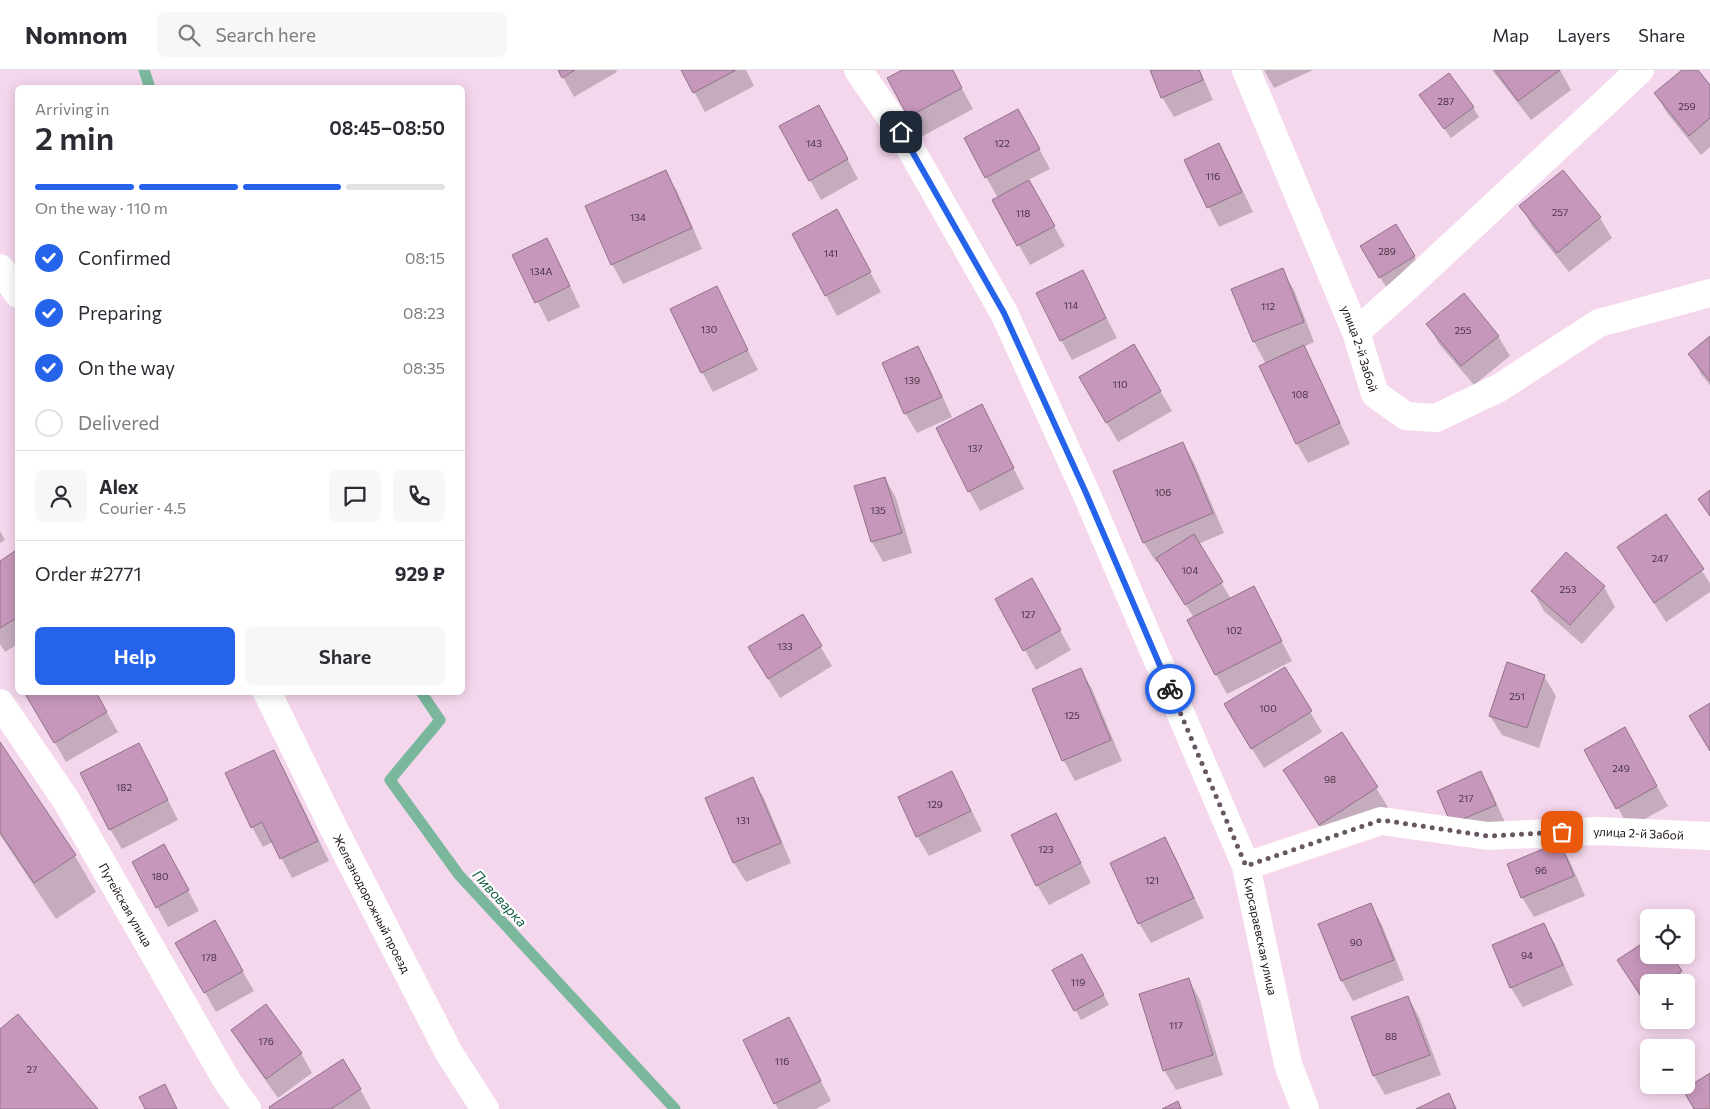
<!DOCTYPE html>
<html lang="en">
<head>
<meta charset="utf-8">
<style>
	body { margin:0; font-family:Commissioner,sans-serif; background:#f7f7f7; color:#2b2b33; height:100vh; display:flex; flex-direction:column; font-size:19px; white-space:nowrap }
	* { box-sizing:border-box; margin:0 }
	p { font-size:16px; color:#7c7c81 }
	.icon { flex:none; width:28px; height:28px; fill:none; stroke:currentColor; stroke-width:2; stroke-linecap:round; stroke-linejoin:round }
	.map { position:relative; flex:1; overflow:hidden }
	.details { position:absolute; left:15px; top:15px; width:450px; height:610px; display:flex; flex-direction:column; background:#fff; border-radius:8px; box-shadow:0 2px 12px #0003 }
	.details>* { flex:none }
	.tools { position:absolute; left:1640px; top:839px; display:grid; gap:10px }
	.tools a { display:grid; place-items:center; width:55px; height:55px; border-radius:8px; background:#fff; box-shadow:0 2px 12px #0003; font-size:25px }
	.pin { position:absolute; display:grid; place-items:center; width:42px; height:42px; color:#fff; margin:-21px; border-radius:10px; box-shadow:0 2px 8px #0006 }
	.courier { position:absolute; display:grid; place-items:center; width:50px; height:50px; margin:-25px; border:4px solid #2563eb; border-radius:50%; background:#fff; color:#222; box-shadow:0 1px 6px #0007 }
	.overview em { font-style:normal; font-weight:600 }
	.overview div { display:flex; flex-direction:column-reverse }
	.overview { display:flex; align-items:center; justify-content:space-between; height:85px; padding:0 20px }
	h1 { font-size:32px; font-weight:600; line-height:38px }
	.bar { display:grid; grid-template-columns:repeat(4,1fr); gap:8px 5px; align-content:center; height:60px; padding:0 20px }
	.bar i { height:6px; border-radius:4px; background:#e1e1e2 }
	.bar .on { background:#2563eb }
	.bar p { grid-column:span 4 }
	.line { display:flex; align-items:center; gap:12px; padding:0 20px; border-top:1px solid #e1e1e2 }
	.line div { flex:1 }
	.round { display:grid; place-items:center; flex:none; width:52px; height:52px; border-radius:8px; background:#f7f7f7 }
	ol { padding:0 20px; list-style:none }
	li { display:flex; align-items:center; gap:15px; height:55px }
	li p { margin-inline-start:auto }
	li .icon { padding:5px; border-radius:50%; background:#2563eb; color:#fff; stroke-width:4 }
	li:last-child { color:#7c7c81 }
	li i { width:28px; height:28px; border:2px solid #e1e1e2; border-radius:50% }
	.primary-button { display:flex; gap:10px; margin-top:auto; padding:10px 20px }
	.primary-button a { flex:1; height:58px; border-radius:8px; background:#2563eb; color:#fff; font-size:20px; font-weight:600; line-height:58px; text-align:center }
	.primary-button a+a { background:#f7f7f7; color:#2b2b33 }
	header { display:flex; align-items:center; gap:30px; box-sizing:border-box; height:70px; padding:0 25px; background:#fff; border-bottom:1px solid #e1e1e2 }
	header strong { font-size:24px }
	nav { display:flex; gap:28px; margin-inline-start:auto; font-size:18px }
	.search { width:350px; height:45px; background:#f7f7f7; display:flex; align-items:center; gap:12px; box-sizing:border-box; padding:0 18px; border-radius:8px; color:#7c7c81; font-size:19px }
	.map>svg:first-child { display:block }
	.shadow { fill:#0003 }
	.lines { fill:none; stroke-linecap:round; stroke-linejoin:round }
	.stream { stroke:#7ab79d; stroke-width:11 }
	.building { fill:#c797bb; stroke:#8e7387 }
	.minor { stroke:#fff; stroke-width:28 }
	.done { stroke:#675663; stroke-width:5; stroke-dasharray:0 9 }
	.route { stroke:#2563eb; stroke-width:6 }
	.labels { text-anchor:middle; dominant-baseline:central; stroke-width:4.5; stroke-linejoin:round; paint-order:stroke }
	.number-label { font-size:10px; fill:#463241 }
	.street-label { font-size:12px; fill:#1b1118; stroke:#fff }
	.water-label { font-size:14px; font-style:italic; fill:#105d44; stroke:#fff }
</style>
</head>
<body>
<header>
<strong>Nomnom</strong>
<div class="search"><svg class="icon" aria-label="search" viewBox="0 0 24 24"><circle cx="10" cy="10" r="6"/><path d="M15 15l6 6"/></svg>Search here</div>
<nav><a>Map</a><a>Layers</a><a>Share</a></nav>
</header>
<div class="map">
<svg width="1710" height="1039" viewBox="0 0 1710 1039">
	<rect width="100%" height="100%" fill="#f5d7ed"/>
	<path class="shadow" d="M 559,0 L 616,0 L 617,2 L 574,27 Z
		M 682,0 L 746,0 L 754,16 L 705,42 Z
		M 905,0 L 952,0 L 973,39 L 921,67 L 889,9 Z
		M 1151,0 L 1200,0 L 1213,30 L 1174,47 L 1162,27 Z
		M 1264,0 L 1313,0 L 1274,18 Z
		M 1492,0 L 1560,0 L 1571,20 L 1531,50 Z
		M 1684,0 L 1696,0 L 1710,17 L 1710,77 L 1701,85 L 1667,43 L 1655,23 Z
		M 1420,25 L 1473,37 L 1479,47 L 1451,68 Z
		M 830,56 L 858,109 L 821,130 L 810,110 Z
		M 1029,60 L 1050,99 L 1028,110 L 1065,176 L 1030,195 L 994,131 L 998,128 L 986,107 Z
		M 1219,75 L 1230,94 L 1253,142 L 1219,157 L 1185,90 Z
		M 665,102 L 677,121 L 702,179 L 623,214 L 612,194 Z
		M 1563,102 L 1600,148 L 1612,168 L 1569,202 L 1532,156 L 1521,136 Z
		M 1395,155 L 1420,196 L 1386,217 L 1361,176 Z
		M 848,161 L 881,222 L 837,246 L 793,164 Z
		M 547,170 L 558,190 L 580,237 L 548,252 L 514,185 Z
		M 1282,200 L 1294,220 L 1314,272 L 1303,277 L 1314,296 L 1350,374 L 1308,393 L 1297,374 L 1261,296 L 1266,294 L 1254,272 L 1233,219 Z
		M 1082,201 L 1117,268 L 1072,290 L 1061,270 Z
		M 716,217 L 758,300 L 713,322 L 702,302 Z
		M 1428,254 L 1498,266 L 1510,286 L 1474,315 L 1439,274 Z
		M 1710,267 L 1710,315 L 1701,304 L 1690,284 Z
		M 1134,276 L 1172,341 L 1118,372 L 1080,307 Z
		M 918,278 L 929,297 L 952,347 L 917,363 L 905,343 Z
		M 982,336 L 1024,419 L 980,441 L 969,421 Z
		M 1183,373 L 1194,393 L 1224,463 L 1198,474 L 1231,529 L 1253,517 L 1292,591 L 1227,624 L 1216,604 L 1194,548 L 1159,491 L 1156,492 L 1144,473 L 1115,402 Z
		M 885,408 L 896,428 L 912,483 L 883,492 L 872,472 L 856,417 Z
		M 1665,446 L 1710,513 L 1710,522 L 1666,552 L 1619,478 Z
		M 0,461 L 5,470 L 0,473 Z
		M 18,481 L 18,574 L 5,582 L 0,574 L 0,492 Z
		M 1604,517 L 1615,537 L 1582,574 L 1544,541 L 1533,522 Z
		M 996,529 L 1043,530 L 1071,580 L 1036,600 Z
		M 802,546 L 832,596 L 780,628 L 761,597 Z
		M 1284,598 L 1322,662 L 1264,698 L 1237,655 Z
		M 1081,600 L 1092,619 L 1122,691 L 1075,711 L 1064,691 L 1034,619 Z
		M 1544,606 L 1556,626 L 1539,678 L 1502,665 L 1490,646 Z
		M 26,622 L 95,622 L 118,662 L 66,692 Z
		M 0,674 L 75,786 L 96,822 L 56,849 L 0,765 Z
		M 1636,679 L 1668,736 L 1629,758 L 1586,680 Z
		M 274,681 L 285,701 L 329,791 L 292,808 L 273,772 L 263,777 L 252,757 Z
		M 150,694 L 178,750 L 122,779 L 110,759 Z
		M 1285,701 L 1376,718 L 1388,737 L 1331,775 Z
		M 952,703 L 982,761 L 929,786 L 917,766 Z
		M 1481,703 L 1492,723 L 1506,755 L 1452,753 Z
		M 752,709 L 764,728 L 791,793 L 746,812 L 734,793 L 707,729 Z
		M 1056,744 L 1091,813 L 1049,835 L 1037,815 Z
		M 1165,768 L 1176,788 L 1204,848 L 1151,873 L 1139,853 Z
		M 1560,774 L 1571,794 L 1585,826 L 1534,847 L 1522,827 Z
		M 175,796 L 199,841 L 168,857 L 157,837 Z
		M 1371,835 L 1382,855 L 1404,910 L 1353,931 L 1342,911 L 1319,855 Z
		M 214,852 L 254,921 L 216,942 L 177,873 Z
		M 1543,854 L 1555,874 L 1573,915 L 1523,937 L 1511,918 L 1493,876 Z
		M 1649,885 L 1670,885 L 1692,922 L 1686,926 L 1686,912 L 1649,912 L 1649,939 L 1618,890 Z
		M 1088,895 L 1109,935 L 1081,950 L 1054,900 Z
		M 1189,910 L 1200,930 L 1223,1005 L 1176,1020 L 1164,1000 Z
		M 1408,927 L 1419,947 L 1441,1005 L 1385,1025 L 1374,1006 Z
		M 789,949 L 831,1031 L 816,1039 L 778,1039 L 775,1033 Z
		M 232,960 L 301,983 L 312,1003 L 278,1028 L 244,980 Z
		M 360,1019 L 371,1039 L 272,1039 Z"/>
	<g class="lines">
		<path class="stream" d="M 144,0 L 150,18
			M 421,622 L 440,650 L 390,710 L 459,805 L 675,1039"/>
	</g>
	<path class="building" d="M 558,0 L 575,0 L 562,8 Z
		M 681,0 L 736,0 L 693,23 Z
		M 902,0 L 953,0 L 962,18 L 908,47 L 887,8 Z
		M 1150,0 L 1199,0 L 1203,10 L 1161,28 Z
		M 1495,0 L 1560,0 L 1518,31 Z
		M 1682,0 L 1698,0 L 1710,15 L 1710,48 L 1689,66 L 1654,23 Z
		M 1449,3 L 1474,37 L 1444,59 L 1419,25 Z
		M 819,35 L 848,89 L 809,111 L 779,56 Z
		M 1018,39 L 1040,79 L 985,108 L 964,68 Z
		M 1219,73 L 1242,122 L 1207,138 L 1184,90 Z
		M 666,100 L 692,158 L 611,195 L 585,136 Z
		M 1563,100 L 1601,147 L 1557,183 L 1519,136 Z
		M 1029,110 L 1055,156 L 1017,176 L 992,130 Z
		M 837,139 L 871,202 L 825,226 L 792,164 Z
		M 1396,154 L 1415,186 L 1379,208 L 1360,176 Z
		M 547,168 L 570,216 L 535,233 L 512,185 Z
		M 1283,198 L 1304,252 L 1253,272 L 1231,219 Z
		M 1083,200 L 1106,248 L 1060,271 L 1036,223 Z
		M 717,216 L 748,280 L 701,303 L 670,239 Z
		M 1464,223 L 1499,266 L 1461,296 L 1426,254 Z
		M 1710,266 L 1710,311 L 1688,284 Z
		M 1134,274 L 1161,321 L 1106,353 L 1079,307 Z
		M 1304,275 L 1340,353 L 1296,374 L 1259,296 Z
		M 918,276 L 942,327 L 904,344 L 882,293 Z
		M 982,334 L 1014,398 L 968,422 L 936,358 Z
		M 1183,372 L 1213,443 L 1143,473 L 1113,401 Z
		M 885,407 L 902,463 L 871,472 L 854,416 Z
		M 1710,420 L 1710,446 L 1698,429 Z
		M 1666,444 L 1704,499 L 1654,533 L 1617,477 Z
		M 1194,464 L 1223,512 L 1185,535 L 1156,488 Z
		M 18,479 L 18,547 L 0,558 L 0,491 Z
		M 1566,482 L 1605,516 L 1570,555 L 1531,521 Z
		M 1032,508 L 1061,560 L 1023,581 L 995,529 Z
		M 1254,516 L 1282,571 L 1215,605 L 1187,550 Z
		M 803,544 L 822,576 L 768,609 L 748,577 Z
		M 1507,592 L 1545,605 L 1527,658 L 1489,646 Z
		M 1285,597 L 1312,641 L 1251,679 L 1224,634 Z
		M 1081,598 L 1111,670 L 1062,691 L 1032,619 Z
		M 24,622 L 96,622 L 107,642 L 54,673 Z
		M 1710,633 L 1710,681 L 1689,646 Z
		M 1625,657 L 1657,716 L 1616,739 L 1584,680 Z
		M 1342,662 L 1378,717 L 1319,755 L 1283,700 Z
		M 0,672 L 76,785 L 34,813 L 0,762 Z
		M 139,673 L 168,730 L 109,760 L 80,703 Z
		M 274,680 L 318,771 L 280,789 L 262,752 L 251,758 L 225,703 Z
		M 952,701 L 971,741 L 916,767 L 898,727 Z
		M 1481,701 L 1496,735 L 1451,754 L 1437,721 Z
		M 753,707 L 781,773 L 733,793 L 705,728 Z
		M 1056,743 L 1081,793 L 1036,816 L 1011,765 Z
		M 1165,767 L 1194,828 L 1138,854 L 1110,793 Z
		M 1560,772 L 1574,806 L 1521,828 L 1507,794 Z
		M 164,774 L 189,820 L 156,838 L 132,792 Z
		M 1371,833 L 1394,890 L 1341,911 L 1318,854 Z
		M 215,850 L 243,901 L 204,923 L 175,873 Z
		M 1544,853 L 1563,895 L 1510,918 L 1492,875 Z
		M 1649,869 L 1649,885 L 1671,885 L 1682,901 L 1665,912 L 1649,912 L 1649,923 L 1642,928 L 1617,890 Z
		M 1082,884 L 1104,925 L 1074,941 L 1052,900 Z
		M 1189,908 L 1213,985 L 1163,1001 L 1139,924 Z
		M 1408,926 L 1430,985 L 1373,1006 L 1351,947 Z
		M 266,934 L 302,983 L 266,1009 L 231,960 Z
		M 18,944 L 98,1039 L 0,1039 L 0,959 Z
		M 789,947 L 821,1011 L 774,1034 L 743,970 Z
		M 343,989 L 361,1019 L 331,1039 L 270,1039 L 269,1037 Z
		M 1710,1003 L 1710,1039 L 1694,1039 L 1683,1020 Z
		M 165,1014 L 177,1039 L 145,1039 L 139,1027 Z
		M 1449,1023 L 1456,1039 L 1416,1039 Z
		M 1178,1031 L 1181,1039 L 1162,1039 Z"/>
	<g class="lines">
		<g class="minor">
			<path id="s1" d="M 858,0 L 901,62 L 1004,243 L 1086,423 L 1246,796 L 1288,994 L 1305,1039"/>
			<path id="s2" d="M 1246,0 L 1356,262 L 1375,324 L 1406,346 L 1436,348 L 1499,318 L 1599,253 L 1710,223"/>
			<path d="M 0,198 L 18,224"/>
			<path d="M 1356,262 L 1408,216 L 1640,0"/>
			<path id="s3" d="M 267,622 L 333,757 L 449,983 L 485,1039"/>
			<path id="s4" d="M 0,633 L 66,730 L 227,1011 L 247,1039"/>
			<path id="s5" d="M 1246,796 L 1381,751 L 1488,766 L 1599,761 L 1710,766"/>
		</g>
	</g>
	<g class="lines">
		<path class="done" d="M 1170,619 L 1246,796 L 1381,750 L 1488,766 L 1562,762"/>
		<path class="route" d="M 901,62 L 1004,243 L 1086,423 L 1170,619"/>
	</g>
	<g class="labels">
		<g class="number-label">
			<text x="1446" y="31">287</text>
			<text x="1687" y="36">259</text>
			<text x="814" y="73">143</text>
			<text x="1002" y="73">122</text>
			<text x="1213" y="106">116</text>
			<text x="1560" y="142">257</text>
			<text x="1023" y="143">118</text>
			<text x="638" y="147">134</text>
			<text x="1387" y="181">289</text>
			<text x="831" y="183">141</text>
			<text x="541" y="201">134А</text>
			<text x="1071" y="235">114</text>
			<text x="1268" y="236">112</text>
			<text x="709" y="259">130</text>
			<text x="1463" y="260">255</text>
			<text x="912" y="310">139</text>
			<text x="1120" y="314">110</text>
			<text x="1300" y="324">108</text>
			<text x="975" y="378">137</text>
			<text x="1163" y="422">106</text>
			<text x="878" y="440">135</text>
			<text x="1660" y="488">247</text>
			<text x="1190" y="500">104</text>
			<text x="1568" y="519">253</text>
			<text x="1028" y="544">127</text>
			<text x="1234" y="560">102</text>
			<text x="785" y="576">133</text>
			<text x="1517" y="626">251</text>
			<text x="1268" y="638">100</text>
			<text x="1072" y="645">125</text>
			<text x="1621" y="698">249</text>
			<text x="1330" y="709">98</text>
			<text x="124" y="717">182</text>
			<text x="1466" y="728">217</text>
			<text x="935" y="734">129</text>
			<text x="743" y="750">131</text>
			<text x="1046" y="779">123</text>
			<text x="1541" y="800">96</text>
			<text x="160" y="806">180</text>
			<text x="1152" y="810">121</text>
			<text x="1356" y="872">90</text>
			<text x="1527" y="885">94</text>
			<text x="209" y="887">178</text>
			<text x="1078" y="912">119</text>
			<text x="1176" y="955">117</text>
			<text x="1391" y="966">88</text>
			<text x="266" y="971">176</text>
			<text x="782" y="991">116</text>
			<text x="32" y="999">27</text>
		</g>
		<g class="street-label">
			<text stroke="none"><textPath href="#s2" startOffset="301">улица 2-й Забой</textPath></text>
			<text stroke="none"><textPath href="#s5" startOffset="401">улица 2-й Забой</textPath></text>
			<text stroke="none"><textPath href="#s3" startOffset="236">Железнодорожный проезд</textPath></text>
			<text stroke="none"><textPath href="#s4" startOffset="238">Путейская улица</textPath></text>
			<text stroke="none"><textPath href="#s1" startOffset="959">Кирсараевская улица</textPath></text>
		</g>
		<g class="water-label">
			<text transform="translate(500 828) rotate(47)">Пивоварка</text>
		</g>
	</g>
</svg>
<div class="tools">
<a><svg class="icon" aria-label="locate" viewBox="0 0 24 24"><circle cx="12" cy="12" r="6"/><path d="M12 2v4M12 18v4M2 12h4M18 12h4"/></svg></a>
<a>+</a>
<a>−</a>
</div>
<div class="pin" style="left:1562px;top:762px;background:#ea580c"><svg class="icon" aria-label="bag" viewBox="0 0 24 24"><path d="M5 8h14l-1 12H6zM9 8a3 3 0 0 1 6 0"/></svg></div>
<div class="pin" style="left:901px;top:62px;background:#1f2937"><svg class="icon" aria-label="home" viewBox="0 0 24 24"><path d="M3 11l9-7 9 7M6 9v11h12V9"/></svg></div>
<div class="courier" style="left:1170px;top:619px"><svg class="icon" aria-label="bike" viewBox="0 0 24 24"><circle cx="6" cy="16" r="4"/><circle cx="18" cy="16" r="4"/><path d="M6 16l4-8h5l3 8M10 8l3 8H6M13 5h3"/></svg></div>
<section class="details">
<div class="overview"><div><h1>2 min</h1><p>Arriving in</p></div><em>08:45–08:50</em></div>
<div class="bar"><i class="on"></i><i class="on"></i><i class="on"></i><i></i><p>On the way · 110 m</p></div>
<ol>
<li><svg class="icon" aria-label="check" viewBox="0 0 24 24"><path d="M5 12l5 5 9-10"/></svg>Confirmed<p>08:15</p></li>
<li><svg class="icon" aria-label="check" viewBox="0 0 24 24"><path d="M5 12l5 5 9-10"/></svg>Preparing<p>08:23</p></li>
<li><svg class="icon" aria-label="check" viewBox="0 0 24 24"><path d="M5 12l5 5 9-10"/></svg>On the way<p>08:35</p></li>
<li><i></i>Delivered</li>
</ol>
<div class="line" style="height:90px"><a class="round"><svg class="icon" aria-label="person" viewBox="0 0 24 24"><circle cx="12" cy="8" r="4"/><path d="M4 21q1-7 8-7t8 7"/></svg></a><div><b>Alex</b><p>Courier · 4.5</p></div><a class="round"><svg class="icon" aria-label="chat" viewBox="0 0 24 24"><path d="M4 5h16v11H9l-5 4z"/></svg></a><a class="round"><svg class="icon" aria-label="phone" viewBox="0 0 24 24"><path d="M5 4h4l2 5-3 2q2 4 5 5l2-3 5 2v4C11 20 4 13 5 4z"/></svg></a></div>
<div class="line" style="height:65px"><div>Order #2771</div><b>929 ₽</b></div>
<div class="primary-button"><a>Help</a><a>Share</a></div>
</section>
</div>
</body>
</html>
